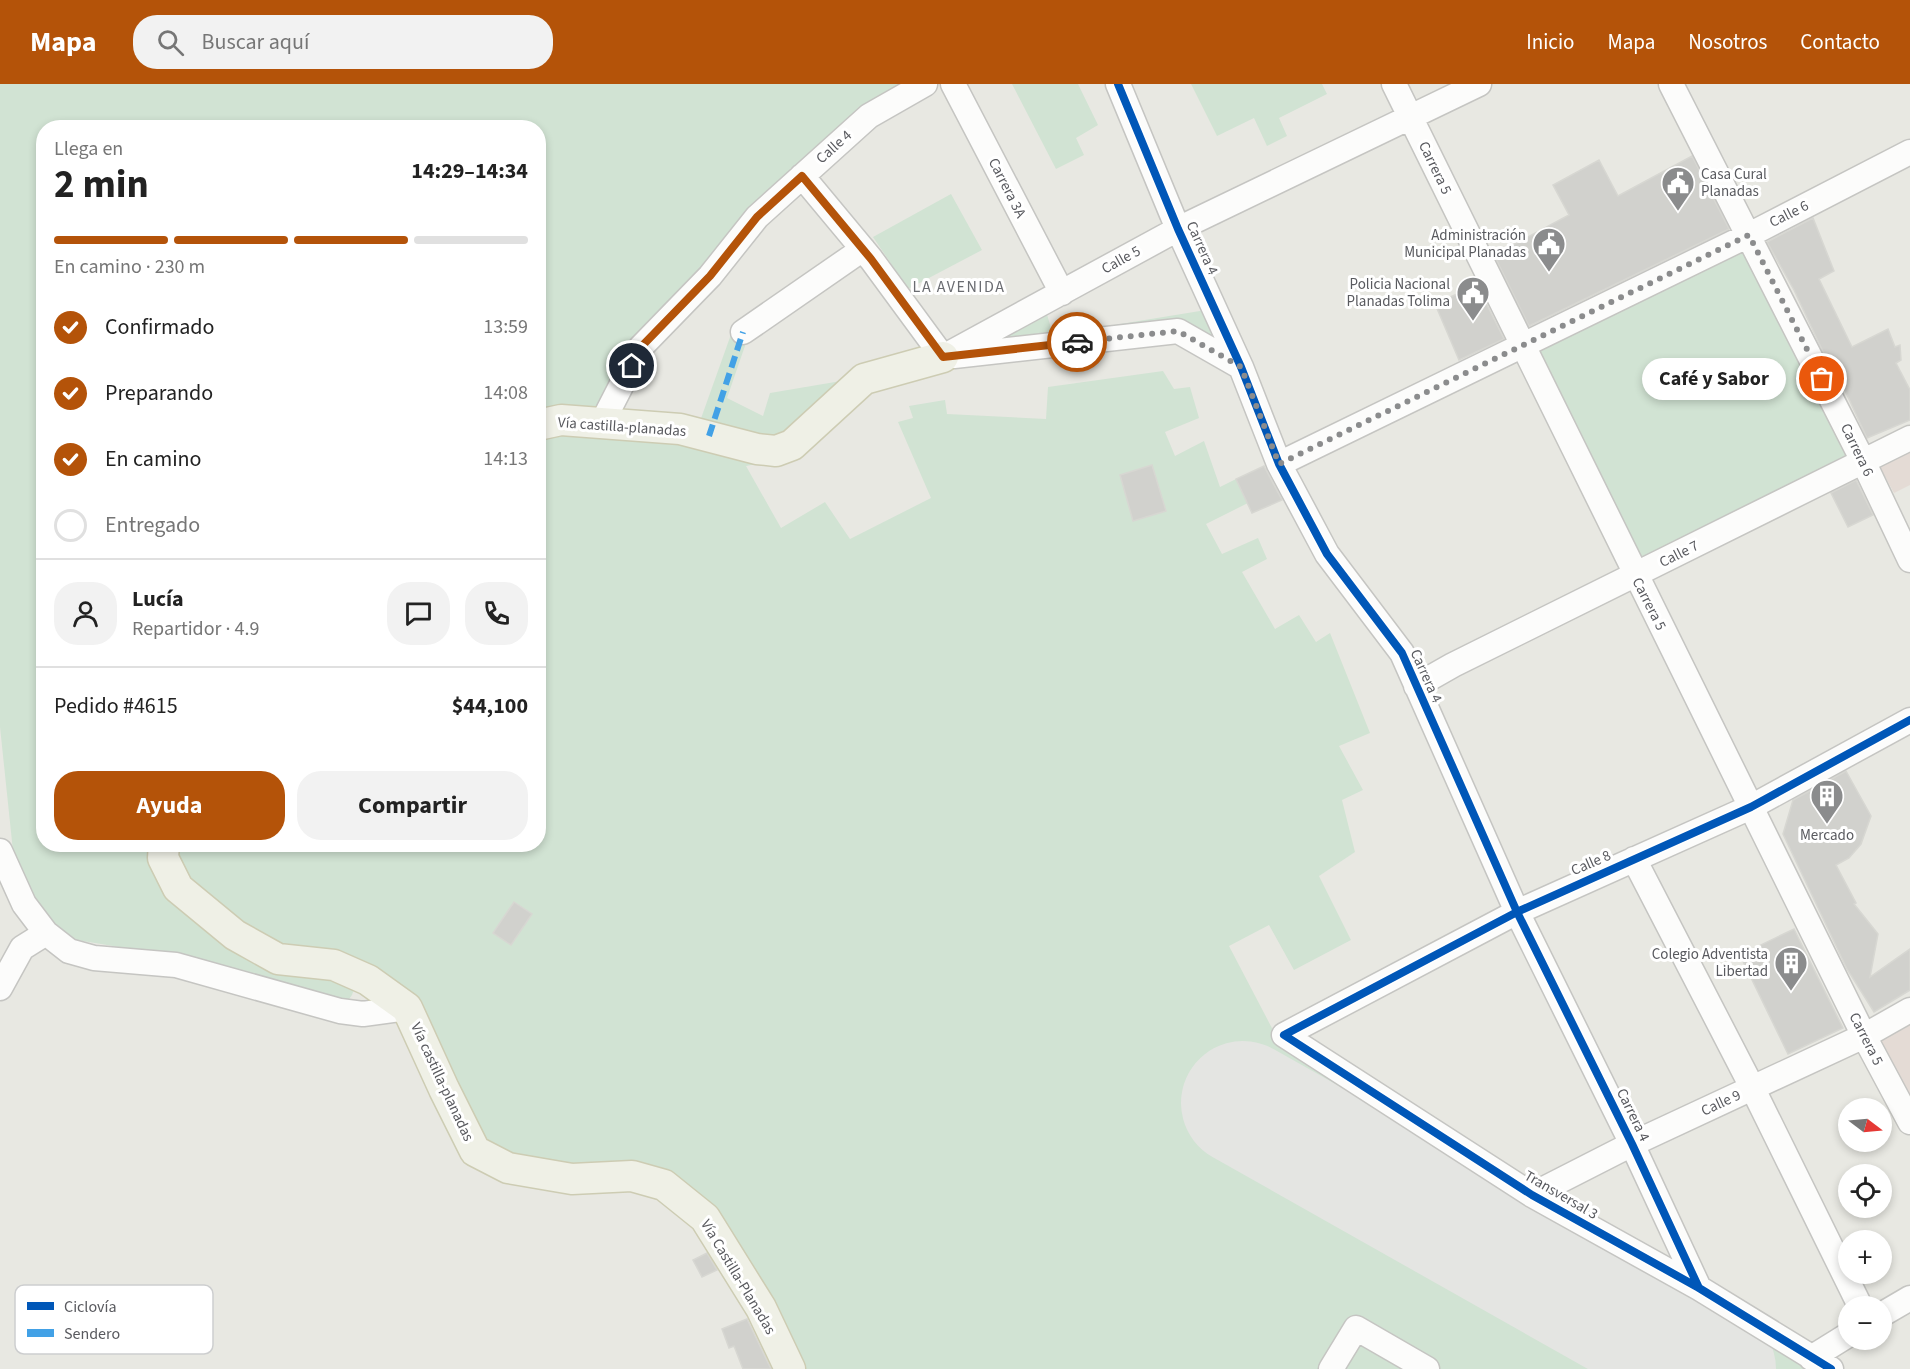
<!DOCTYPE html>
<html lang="es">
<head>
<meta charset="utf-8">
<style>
	body { margin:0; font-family:"Source Sans 3",sans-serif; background:#f2f2f2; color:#222; height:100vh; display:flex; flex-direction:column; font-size:22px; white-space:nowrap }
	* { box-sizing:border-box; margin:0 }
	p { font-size:20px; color:#767676 }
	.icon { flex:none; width:33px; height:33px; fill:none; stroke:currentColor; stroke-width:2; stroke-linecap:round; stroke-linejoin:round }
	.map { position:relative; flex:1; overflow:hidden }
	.sheet { position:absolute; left:36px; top:36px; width:510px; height:732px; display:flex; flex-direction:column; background:#fff; border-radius:24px; box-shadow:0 3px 9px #0003 }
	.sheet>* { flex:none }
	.needle { width:39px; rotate:106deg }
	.buttons { position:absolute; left:1838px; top:1014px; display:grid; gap:12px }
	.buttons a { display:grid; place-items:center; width:54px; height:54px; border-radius:50%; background:#fff; box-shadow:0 3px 9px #0003; font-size:30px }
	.pin { position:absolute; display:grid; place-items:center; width:51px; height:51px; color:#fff; margin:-26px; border:3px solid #fff; border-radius:50%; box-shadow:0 2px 6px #0007 }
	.courier { position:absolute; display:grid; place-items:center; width:60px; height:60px; margin:-30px; border:4px solid #b45309; border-radius:50%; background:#fff; color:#222; box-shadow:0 2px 8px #0007 }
	.bubble { position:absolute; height:42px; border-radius:21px; background:#fff; box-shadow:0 3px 9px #0003; font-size:20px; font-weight:700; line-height:42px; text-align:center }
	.overview em { font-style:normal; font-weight:700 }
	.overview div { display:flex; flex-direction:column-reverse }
	.overview { display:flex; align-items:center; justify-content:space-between; height:102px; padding:0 18px }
	h1 { font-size:39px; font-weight:700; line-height:45px }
	.bar { display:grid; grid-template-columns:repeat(4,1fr); gap:9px 6px; align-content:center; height:72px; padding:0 18px }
	.bar i { height:8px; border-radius:4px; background:#e0e0e0 }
	.bar .current { background:#b45309 }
	.bar p { grid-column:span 4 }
	.line { display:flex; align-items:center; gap:15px; padding:0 18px; border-top:2px solid #e0e0e0 }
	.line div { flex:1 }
	.round { display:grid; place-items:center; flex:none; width:63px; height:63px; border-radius:24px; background:#f2f2f2 }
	ol { padding:0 18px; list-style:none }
	li { display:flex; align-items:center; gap:18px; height:66px }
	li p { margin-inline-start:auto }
	li .icon { padding:6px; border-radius:50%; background:#b45309; color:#fff; stroke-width:4 }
	li:last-child { color:#767676 }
	li i { width:33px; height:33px; border:3px solid #e0e0e0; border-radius:50% }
	.primary-button { display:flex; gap:12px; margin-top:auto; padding:12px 18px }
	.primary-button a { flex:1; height:69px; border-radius:24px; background:#b45309; color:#fff; font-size:24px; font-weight:700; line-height:69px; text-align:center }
	.primary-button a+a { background:#f2f2f2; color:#222 }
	header { display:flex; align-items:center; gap:36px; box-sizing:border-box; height:84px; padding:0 30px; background:#b45309; color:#fff }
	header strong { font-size:28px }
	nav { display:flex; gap:33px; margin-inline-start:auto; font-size:21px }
	.search { width:420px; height:54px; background:#f2f2f2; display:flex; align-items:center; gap:15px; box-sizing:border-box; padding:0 21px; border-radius:24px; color:#767676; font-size:22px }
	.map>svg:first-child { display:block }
	.medical { fill:#e4dbd5 }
	.green { fill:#d1e3d3 }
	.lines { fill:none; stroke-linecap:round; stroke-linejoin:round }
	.runway { stroke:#e4e5e2; stroke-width:124 }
	.building { fill:#d1d1cd; stroke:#d7d7d2; stroke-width:1.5 }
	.minor-casing { stroke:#c5c5c2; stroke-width:27 }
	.major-casing { stroke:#cdccb3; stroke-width:33 }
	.minor { stroke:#fcfcfb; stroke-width:24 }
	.major { stroke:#eff0e6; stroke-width:30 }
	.quiet { stroke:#42a1e6; stroke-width:6; stroke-dasharray:12 6; stroke-linecap:butt }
	.cycleway-casing { stroke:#fff; stroke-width:11 }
	.cycleway { stroke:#0057b8; stroke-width:8 }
	.done { stroke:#8b8c8d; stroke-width:6; stroke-dasharray:0 10.8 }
	.route { stroke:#b45309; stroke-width:8 }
	.labels { text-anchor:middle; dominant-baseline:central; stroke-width:6; stroke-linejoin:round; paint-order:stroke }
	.street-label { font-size:15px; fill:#595a5f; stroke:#fff }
	.poi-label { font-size:15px; fill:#595a5f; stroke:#fff; text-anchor:end }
	.neighbourhood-label { font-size:16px; letter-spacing:1.5px; fill:#6a6c71; stroke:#fff }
	.key { fill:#fff; stroke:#cdcecf; stroke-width:1.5 }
	.key-label { font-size:16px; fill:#595a5f }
</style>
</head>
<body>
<header>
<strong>Mapa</strong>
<div class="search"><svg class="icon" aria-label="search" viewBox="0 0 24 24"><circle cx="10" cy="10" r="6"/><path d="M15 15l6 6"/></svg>Buscar aquí</div>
<nav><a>Inicio</a><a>Mapa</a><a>Nosotros</a><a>Contacto</a></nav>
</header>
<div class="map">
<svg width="1910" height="1285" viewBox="0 0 1910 1285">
	<rect width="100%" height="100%" fill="#e8e8e2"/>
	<path class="medical" d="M 1910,363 L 1910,401 L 1894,409 L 1878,379 Z
		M 1910,936 L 1910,1011 L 1879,953 Z"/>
	<path class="green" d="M 0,0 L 899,0 L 870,19 L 797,89 L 602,329 L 539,333 L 538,44 L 44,44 L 44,760 L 159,761 L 173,810 L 355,902 L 352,911 L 346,919 L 191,875 L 65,854 L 29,813 L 13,767 L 0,643 Z
		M 1012,0 L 1078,0 L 1098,41 L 1076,54 L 1084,71 L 1056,85 Z
		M 1191,0 L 1322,0 L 1327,10 L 1279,34 L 1287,52 L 1267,62 L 1254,34 L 1217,52 Z
		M 951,110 L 982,166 L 908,205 L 873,153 Z
		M 1741,164 L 1849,373 L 1643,477 L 1536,268 Z
		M 864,179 L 746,259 L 727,314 L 763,332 L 770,309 L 841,297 L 776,356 L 699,340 L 734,242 Z
		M 1206,226 L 1229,270 L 1177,238 L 968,265 L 1046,227 L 1053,251 Z
		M 1163,287 L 1174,305 L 1190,303 L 1199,334 L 1165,348 L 1175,372 L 1204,357 L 1220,403 L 1236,395 L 1248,419 L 1206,440 L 1222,470 L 1258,454 L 1267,475 L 1242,488 L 1275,545 L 1299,531 L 1316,558 L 1330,549 L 1370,649 L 1339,662 L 1363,706 L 1342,716 L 1355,768 L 1319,792 L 1351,856 L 1294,886 L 1269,841 L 1229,862 L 1274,948 L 1823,1285 L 800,1285 L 718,1129 L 632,1085 L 512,1074 L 483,1057 L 414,917 L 286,864 L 246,843 L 185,798 L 174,760 L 538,760 L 539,349 L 678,355 L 767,378 L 746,382 L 781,444 L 825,418 L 850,455 L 931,414 L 898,338 L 913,334 L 909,322 L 945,316 L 947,330 L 1046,335 L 1048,303 Z"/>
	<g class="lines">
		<path class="runway" d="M 1243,1019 L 1714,1285"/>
	</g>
	<path class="building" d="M 1692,72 L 1729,145 L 1529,242 L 1494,171 L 1569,131 L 1553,101 L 1599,76 L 1618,112 Z
		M 1813,134 L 1834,187 L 1819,195 L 1852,263 L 1888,245 L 1895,263 L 1900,261 L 1901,276 L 1896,279 L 1910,306 L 1910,336 L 1867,354 L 1829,272 L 1826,274 L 1794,206 L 1767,158 Z
		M 1477,201 L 1504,255 L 1459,276 L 1435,220 Z
		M 1152,381 L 1166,427 L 1133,437 L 1120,391 Z
		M 1264,382 L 1282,416 L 1252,429 L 1236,395 Z
		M 1856,396 L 1873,431 L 1848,443 L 1831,409 Z
		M 1846,687 L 1871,732 L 1861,760 L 1849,774 L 1836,781 L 1856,819 L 1854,820 L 1878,850 L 1870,893 L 1910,865 L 1910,906 L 1874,928 L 1847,885 L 1783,750 L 1793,716 Z
		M 514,818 L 532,830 L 511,861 L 493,849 Z
		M 1794,845 L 1843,944 L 1788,970 L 1740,871 Z
		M 707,1169 L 717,1186 L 702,1193 L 693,1176 Z
		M 747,1235 L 771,1285 L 743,1285 L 734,1262 L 729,1264 L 722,1245 Z"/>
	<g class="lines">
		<g class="minor-casing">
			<path id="minor" d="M 953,0 L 1062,209
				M 1118,0 L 1178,145 L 1241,283 L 1279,380 L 1327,470 L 1402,569 L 1517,828 L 1632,1060 L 1699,1204
				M 1394,0 L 1864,952 L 1910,1038
				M 1671,0 L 1863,377 L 1910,476
				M 802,92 L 871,175 L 943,273
				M 743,248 L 863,165
				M 954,272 L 1178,247 L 1241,283
				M 943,273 L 1178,145 L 1479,0
				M 602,339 L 641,263 L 710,192 L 757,133 L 869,32 L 925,0
				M 1279,380 L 1749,151 L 1910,68
				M 1416,602 L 1453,581 L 1910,354
				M 0,767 L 24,820 L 46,849 L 69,867 L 94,874 L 176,881 L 340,927 L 363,930 L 407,924
				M 1634,775 L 1753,1005 L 1860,1222
				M 0,904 L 22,864 L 46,849
				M 1532,1111 L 1632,1060 L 1864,952 L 1910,926
				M 1881,1231 L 1910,1214
				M 1811,1274 L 1848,1251
				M 1331,1285 L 1356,1244 L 1427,1285
				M 1831,1285 L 1699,1204 L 1532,1111 L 1284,951 L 1517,828 L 1751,723 L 1910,636"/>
		</g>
		<g class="major-casing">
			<path id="major" d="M 538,341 L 561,336 L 680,345 L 757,365 L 776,367 L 792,361 L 864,295 L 943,273
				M 164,760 L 163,774 L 178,804 L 235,851 L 278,875 L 334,881 L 368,896 L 407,924 L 444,1005 L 475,1067 L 508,1084 L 572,1095 L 632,1092 L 664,1101 L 705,1134 L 761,1224 L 790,1285"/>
		</g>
		<use href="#minor" class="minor"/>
		<use href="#major" class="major"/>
		<path class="quiet" d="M 709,352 L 743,248"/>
		<g class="cycleway-casing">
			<path id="cycleway" d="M 1118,0 L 1178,145 L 1241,283 L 1279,380 L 1327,470 L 1402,569 L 1517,828 L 1632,1060 L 1699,1204
				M 1831,1285 L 1699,1204 L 1532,1111 L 1284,951 L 1517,828 L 1751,723 L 1910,636"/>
		</g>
		<use href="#cycleway" class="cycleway"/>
	</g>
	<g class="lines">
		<path class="done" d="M 1077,258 L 1178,247 L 1241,283 L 1279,380 L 1749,151 L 1822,295"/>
		<path class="route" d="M 632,282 L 641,263 L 710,192 L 757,133 L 802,92 L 871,175 L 943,273 L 1077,258"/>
	</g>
	<defs>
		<g id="civic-pin" transform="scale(1.725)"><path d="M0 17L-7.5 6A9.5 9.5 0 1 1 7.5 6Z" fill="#8b8c8d" stroke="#fff"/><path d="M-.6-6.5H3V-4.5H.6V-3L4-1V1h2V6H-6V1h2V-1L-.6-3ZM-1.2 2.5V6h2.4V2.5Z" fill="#fff"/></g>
		<g id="building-pin" transform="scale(1.725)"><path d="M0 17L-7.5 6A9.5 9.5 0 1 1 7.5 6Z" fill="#8b8c8d" stroke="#fff"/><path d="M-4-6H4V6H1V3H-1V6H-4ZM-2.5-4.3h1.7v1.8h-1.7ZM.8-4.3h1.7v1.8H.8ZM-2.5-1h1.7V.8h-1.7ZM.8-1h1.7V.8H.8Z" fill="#fff"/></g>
	</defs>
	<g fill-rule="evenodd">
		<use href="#civic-pin" x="1678" y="99"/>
		<use href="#civic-pin" x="1549" y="160"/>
		<use href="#civic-pin" x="1473" y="209"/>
		<use href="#building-pin" x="1827" y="712"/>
		<use href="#building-pin" x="1791" y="879"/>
	</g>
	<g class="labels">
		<g class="street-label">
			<text transform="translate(834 63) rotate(-42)">Calle 4</text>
			<text transform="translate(1435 84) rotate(64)">Carrera 5</text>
			<text transform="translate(1007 104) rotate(63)">Carrera 3A</text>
			<text transform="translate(1789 130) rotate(-27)">Calle 6</text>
			<text transform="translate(1202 164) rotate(66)">Carrera 4</text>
			<text transform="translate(1121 176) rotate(-29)">Calle 5</text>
			<text transform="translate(622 343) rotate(4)">Vía castilla-planadas</text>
			<text transform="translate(1857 366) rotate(64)">Carrera 6</text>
			<text transform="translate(1679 470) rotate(-27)">Calle 7</text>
			<text transform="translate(1649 520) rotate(63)">Carrera 5</text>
			<text transform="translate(1426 592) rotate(66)">Carrera 4</text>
			<text transform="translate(1591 779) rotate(-24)">Calle 8</text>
			<text transform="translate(1866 955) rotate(63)">Carrera 5</text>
			<text transform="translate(442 998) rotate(65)">Vía castilla-planadas</text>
			<text transform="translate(1721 1019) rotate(-25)">Calle 9</text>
			<text transform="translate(1633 1031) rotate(64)">Carrera 4</text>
			<text transform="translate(1561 1111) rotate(30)">Transversal 3</text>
			<text transform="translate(738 1193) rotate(59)">Vía Castilla-Planadas</text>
		</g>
		<g class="poi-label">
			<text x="1701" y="90" text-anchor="start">Casa Cural<tspan x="1701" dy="17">Planadas</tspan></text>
			<text x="1526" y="151">Administración<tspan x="1526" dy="17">Municipal Planadas</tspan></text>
			<text x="1450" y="200">Policia Nacional<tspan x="1450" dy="17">Planadas Tolima</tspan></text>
			<text x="1827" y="751" text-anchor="middle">Mercado</text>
			<text x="1768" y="870">Colegio Adventista<tspan x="1768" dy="17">Libertad</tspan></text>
		</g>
		<g class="neighbourhood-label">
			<text x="959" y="203">LA AVENIDA</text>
		</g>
	</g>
	<rect x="15" y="1201" width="198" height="69" rx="9" class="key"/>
	<rect x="27" y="1218" width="27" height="8" fill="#0057b8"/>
	<rect x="27" y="1245" width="27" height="8" fill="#42a1e6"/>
	<g class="key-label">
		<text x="64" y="1228">Ciclovía</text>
		<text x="64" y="1255">Sendero</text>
	</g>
</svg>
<div class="buttons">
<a><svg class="needle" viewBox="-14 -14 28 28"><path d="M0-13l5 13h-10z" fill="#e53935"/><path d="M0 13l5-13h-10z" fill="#767676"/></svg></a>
<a><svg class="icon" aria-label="locate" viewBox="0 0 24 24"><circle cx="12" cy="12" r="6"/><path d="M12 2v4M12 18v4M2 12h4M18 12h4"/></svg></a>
<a>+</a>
<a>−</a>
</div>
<div class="pin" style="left:1822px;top:295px;background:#ea580c"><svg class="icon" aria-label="bag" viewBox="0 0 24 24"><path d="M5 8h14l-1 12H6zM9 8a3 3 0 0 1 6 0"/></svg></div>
<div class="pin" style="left:632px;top:282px;background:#1f2937"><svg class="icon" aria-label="home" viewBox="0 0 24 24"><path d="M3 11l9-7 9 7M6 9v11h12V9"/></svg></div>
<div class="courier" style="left:1077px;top:258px"><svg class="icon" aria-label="car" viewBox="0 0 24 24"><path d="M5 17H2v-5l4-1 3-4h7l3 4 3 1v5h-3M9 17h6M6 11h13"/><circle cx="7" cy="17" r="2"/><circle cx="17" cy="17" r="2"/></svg></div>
<div class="bubble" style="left:1642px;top:274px;width:144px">Café y Sabor</div>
<section class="sheet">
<div class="overview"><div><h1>2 min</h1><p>Llega en</p></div><em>14:29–14:34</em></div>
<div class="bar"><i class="current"></i><i class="current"></i><i class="current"></i><i></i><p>En camino · 230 m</p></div>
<ol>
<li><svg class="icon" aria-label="check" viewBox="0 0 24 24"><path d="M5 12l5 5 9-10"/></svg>Confirmado<p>13:59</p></li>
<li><svg class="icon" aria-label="check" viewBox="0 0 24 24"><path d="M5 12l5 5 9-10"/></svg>Preparando<p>14:08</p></li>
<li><svg class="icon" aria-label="check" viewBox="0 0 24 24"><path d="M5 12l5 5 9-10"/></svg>En camino<p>14:13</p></li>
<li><i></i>Entregado</li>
</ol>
<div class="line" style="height:108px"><a class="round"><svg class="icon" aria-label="person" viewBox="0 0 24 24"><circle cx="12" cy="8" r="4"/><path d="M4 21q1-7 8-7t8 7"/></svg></a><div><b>Lucía</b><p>Repartidor · 4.9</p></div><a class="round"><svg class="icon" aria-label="chat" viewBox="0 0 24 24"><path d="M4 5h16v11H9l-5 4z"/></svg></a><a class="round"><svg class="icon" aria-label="phone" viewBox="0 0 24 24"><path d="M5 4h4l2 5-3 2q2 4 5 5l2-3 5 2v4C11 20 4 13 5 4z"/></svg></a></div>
<div class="line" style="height:78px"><div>Pedido #4615</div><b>$44,100</b></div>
<div class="primary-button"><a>Ayuda</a><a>Compartir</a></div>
</section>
</div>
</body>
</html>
